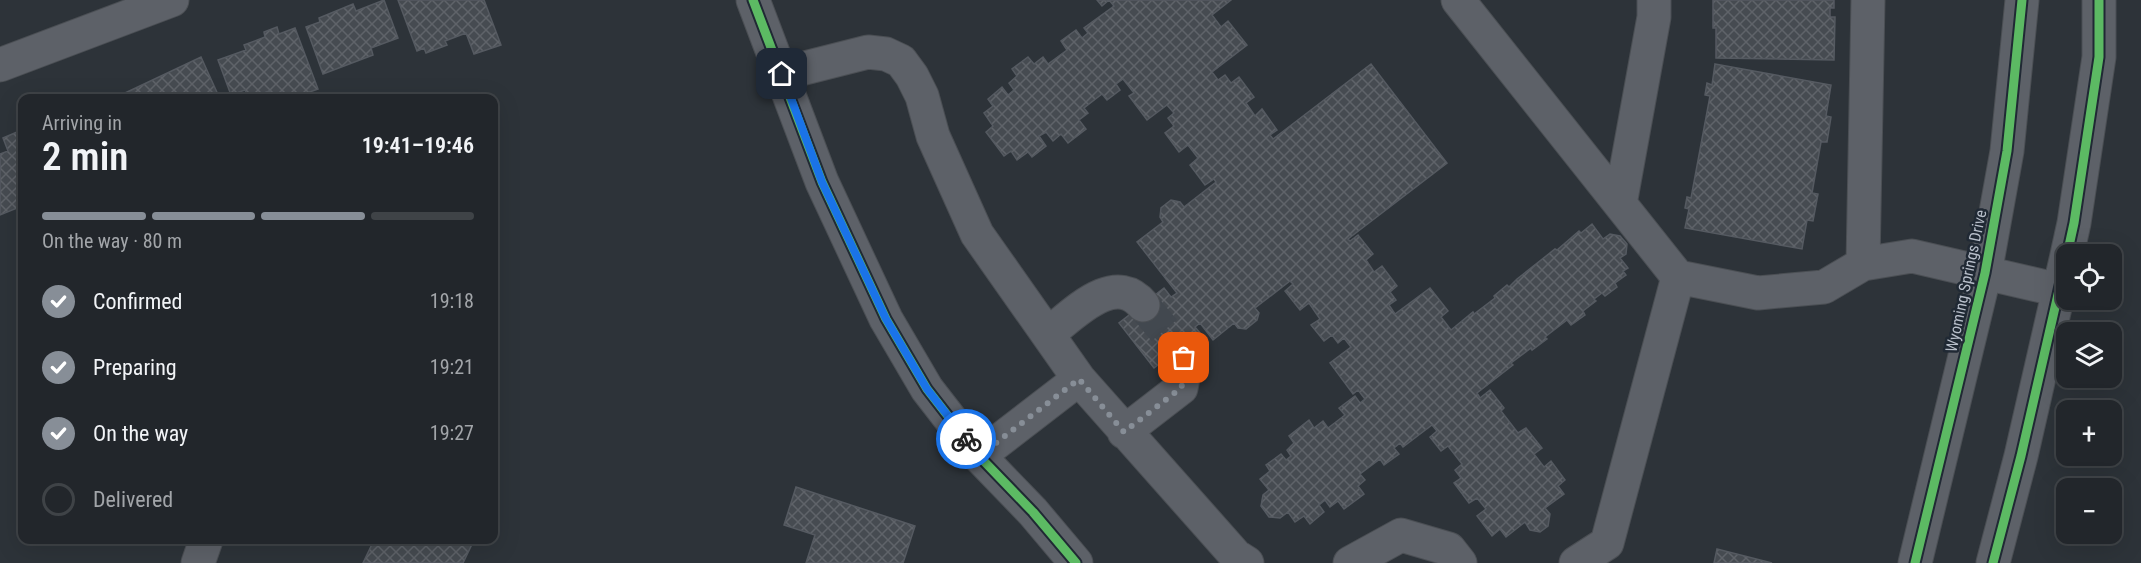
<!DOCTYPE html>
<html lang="en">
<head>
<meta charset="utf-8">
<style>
	body { margin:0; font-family:"Roboto Condensed",sans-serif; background:#2a2e33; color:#f1f3f6; height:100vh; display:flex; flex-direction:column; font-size:22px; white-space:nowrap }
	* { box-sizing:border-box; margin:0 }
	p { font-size:20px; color:#a2a5a9 }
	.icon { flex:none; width:33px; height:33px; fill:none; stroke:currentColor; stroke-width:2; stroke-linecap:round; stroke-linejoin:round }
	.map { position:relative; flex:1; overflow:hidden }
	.details { position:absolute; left:18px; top:94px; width:480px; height:450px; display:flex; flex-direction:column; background:#22262b; border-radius:12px; box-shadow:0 6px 24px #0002,0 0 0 2px #3f4347 }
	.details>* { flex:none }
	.fabs { position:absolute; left:2056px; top:244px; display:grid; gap:12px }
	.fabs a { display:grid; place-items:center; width:66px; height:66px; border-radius:12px; background:#22262b; box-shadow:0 6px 24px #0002,0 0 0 2px #3f4347; font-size:30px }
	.pin { position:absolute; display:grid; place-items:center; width:51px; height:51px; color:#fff; margin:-26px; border-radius:12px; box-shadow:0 3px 9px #0006 }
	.courier { position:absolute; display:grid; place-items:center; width:60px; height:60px; margin:-30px; border:4px solid #1a73e8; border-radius:50%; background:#fff; color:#222; box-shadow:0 2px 8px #0007 }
	.headline em { font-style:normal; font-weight:600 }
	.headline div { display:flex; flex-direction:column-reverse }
	.headline { display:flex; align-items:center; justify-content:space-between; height:102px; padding:0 24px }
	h1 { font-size:39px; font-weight:600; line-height:45px }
	.bar { display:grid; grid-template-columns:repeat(4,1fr); gap:9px 6px; align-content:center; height:72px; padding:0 24px }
	.bar i { height:8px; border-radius:4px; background:#3f4347 }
	.bar .on { background:#878e97 }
	.bar p { grid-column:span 4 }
	ol { padding:0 24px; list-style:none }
	li { display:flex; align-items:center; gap:18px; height:66px }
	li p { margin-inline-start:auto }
	li .icon { padding:6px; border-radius:50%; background:#878e97; color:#fff; stroke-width:4 }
	li:last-child { color:#a2a5a9 }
	li i { width:33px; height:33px; border:3px solid #3f4347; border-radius:50% }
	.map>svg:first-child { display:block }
	.building { fill:url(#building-cross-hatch); stroke:#555a61; stroke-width:1.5 }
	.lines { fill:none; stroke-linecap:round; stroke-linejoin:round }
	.minor-tunnel { stroke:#42484f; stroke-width:33; stroke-dasharray:33 16; stroke-linecap:butt }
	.minor-casing { stroke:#4b4f54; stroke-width:35 }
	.minor { stroke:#5d6168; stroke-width:33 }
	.cycleway-casing { stroke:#202934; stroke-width:13 }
	.cycleway { stroke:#5cba63; stroke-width:9 }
	.done { stroke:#878e97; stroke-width:6; stroke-dasharray:0 10.8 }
	.route { stroke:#1a73e8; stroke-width:8 }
	.labels { text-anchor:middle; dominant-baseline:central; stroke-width:5; stroke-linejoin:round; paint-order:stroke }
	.street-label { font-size:16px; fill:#b8bfca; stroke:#202934 }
</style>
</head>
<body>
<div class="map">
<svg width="2141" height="563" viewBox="0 0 2141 563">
	<defs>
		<pattern id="building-cross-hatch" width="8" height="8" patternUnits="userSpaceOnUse" patternTransform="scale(1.5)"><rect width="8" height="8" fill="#464b51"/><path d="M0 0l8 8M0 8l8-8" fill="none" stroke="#5f6369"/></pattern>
	</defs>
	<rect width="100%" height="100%" fill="#2d3339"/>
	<path class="building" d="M 384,0 L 398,38 L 371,48 L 373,55 L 323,74 L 306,27 L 320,22 L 319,18 L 353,4 L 356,11 Z
		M 398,0 L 484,0 L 501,45 L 474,54 L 466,33 L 445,41 L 447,45 L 426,53 L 424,48 L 417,51 Z
		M 1097,0 L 1231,0 L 1212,15 L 1221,27 L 1228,21 L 1247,45 L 1212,72 L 1218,80 L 1225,75 L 1231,83 L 1239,77 L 1254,97 L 1246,103 L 1255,116 L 1262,109 L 1277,130 L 1270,135 L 1273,139 L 1371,64 L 1447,163 L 1348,239 L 1350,241 L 1358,235 L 1373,254 L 1366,260 L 1374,272 L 1382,266 L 1397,286 L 1390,292 L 1396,300 L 1389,305 L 1395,314 L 1430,288 L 1448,311 L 1441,317 L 1451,330 L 1473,312 L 1474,314 L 1495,298 L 1494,296 L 1507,285 L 1509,287 L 1517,279 L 1555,249 L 1557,250 L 1579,231 L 1581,233 L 1592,224 L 1603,239 L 1610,234 L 1620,236 L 1627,244 L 1626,254 L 1620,258 L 1628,268 L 1623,271 L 1626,275 L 1615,283 L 1617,287 L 1605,296 L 1602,293 L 1594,299 L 1596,301 L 1583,311 L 1585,315 L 1571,325 L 1567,320 L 1545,337 L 1547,339 L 1532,350 L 1531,348 L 1511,363 L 1513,365 L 1477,393 L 1480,398 L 1490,390 L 1504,408 L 1501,411 L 1518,433 L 1526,428 L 1542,448 L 1534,454 L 1544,467 L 1551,461 L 1565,480 L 1558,486 L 1564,494 L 1545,508 L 1550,514 L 1548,526 L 1540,532 L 1530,530 L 1525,522 L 1506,537 L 1500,529 L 1492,536 L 1477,516 L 1486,509 L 1477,498 L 1469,503 L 1454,483 L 1461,478 L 1455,470 L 1462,464 L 1448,446 L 1441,451 L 1430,437 L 1437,431 L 1432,425 L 1403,447 L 1400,443 L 1394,448 L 1399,454 L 1384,465 L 1380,459 L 1360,474 L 1365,480 L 1358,486 L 1364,494 L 1344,509 L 1338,501 L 1330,507 L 1325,500 L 1319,505 L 1324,512 L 1310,524 L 1304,516 L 1295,522 L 1288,512 L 1280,518 L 1269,517 L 1261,506 L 1263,495 L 1269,490 L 1260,479 L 1270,471 L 1266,465 L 1281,454 L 1286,460 L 1291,456 L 1287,450 L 1294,443 L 1289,436 L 1309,420 L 1314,428 L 1323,421 L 1328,428 L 1345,415 L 1339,408 L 1355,396 L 1360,403 L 1365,399 L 1358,390 L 1353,394 L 1330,363 L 1351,347 L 1344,338 L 1338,343 L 1332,335 L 1324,341 L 1311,325 L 1320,319 L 1309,303 L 1300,310 L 1285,291 L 1293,284 L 1290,281 L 1255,308 L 1259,313 L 1257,320 L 1246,329 L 1238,328 L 1234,323 L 1213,340 L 1200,323 L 1195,327 L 1200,333 L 1154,368 L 1119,323 L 1164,288 L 1171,297 L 1177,293 L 1137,242 L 1163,222 L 1160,217 L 1161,208 L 1171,200 L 1180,202 L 1184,207 L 1216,182 L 1214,179 L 1205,185 L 1190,165 L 1198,158 L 1188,145 L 1179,152 L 1165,133 L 1174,126 L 1168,118 L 1174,113 L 1167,105 L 1147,120 L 1129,96 L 1134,93 L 1123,79 L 1116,84 L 1120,90 L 1107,100 L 1102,94 L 1084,108 L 1088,113 L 1079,120 L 1086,129 L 1068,143 L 1061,134 L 1053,141 L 1046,132 L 1039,136 L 1046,146 L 1032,157 L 1028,152 L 1017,160 L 1011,151 L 1004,156 L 986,132 L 993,126 L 984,113 L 993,106 L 988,99 L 1002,87 L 1008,95 L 1014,90 L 1009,83 L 1017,76 L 1012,69 L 1028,57 L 1034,64 L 1043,57 L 1048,64 L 1067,50 L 1061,41 L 1076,30 L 1082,38 L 1088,33 L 1084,28 L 1114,6 L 1109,0 L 1102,6 Z
		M 1713,0 L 1834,0 L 1834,8 L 1830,8 L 1830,17 L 1835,17 L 1834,60 L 1716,58 L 1716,28 L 1713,28 Z
		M 277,27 L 279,34 L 295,28 L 318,89 L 290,99 L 284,99 L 282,92 L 272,96 L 270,91 L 266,92 L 267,96 L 258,99 L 249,99 L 245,90 L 231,95 L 218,60 L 246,50 L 244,45 L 265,37 L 264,32 Z
		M 201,57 L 220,99 L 125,99 L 123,94 Z
		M 1715,64 L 1831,85 L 1826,116 L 1831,117 L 1827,142 L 1821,142 L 1812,193 L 1818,194 L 1813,221 L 1807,220 L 1802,249 L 1685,228 L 1689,209 L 1685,208 L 1687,197 L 1691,198 L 1710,96 L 1705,95 L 1707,83 L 1712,85 Z
		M 22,130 L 22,206 L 0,215 L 0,154 L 8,151 L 3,138 Z
		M 796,487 L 915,526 L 903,563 L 806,563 L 815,535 L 784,525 Z
		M 374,540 L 474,540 L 463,563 L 363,563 Z
		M 1717,549 L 1772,563 L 1714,563 Z"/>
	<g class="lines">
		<path class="minor-tunnel" d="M 1143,305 L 1180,349"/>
		<g class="minor-casing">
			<path id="minor" d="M 753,0 L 822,182 L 886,319 L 927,389 L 979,456 L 1033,512 L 1076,563
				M 1458,0 L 1678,277
				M 0,65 L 172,0
				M 781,74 L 868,52 L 886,54 L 901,61 L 912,76 L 922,96 L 933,136 L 977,234 L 1079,379
				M 1620,204 L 1654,17 L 1654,0
				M 2067,255 L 2074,223 L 2099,57 L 2099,0
				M 1863,264 L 1868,0
				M 1048,334 C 1073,315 1114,270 1143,305
				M 1124,432 L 1181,388 L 1185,368 L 1180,349
				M 979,456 L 1079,379 L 1236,556 L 1247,563
				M 198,563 L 206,540
				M 1350,563 L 1401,535 L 1449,549 L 1460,563
				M 1576,563 L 1607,543 L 1678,277 L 1758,293 L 1824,287 L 1863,264 L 1912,256 L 2059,290
				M 1915,563 L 1985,273 L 2007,151 L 2022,0
				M 1993,563 L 2021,456 L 2067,255"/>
		</g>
		<use href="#minor" class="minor"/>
		<g class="cycleway-casing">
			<path id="cycleway" d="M 753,0 L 822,182 L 886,319 L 927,389 L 979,456 L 1033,512 L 1076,563
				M 2067,255 L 2074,223 L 2099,57 L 2099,0
				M 1915,563 L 1985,273 L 2007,151 L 2022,0
				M 1993,563 L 2021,456 L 2067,255"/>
		</g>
		<use href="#cycleway" class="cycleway"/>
	</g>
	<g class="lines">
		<path class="done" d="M 966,439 L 979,456 L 1079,379 L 1124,432 L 1181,388 L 1184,379 L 1184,358"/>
		<path class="route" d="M 782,74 L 822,182 L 886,319 L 927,389 L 966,439"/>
	</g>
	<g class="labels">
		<g class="street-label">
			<text transform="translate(1966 281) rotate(-78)">Wyoming Springs Drive</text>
		</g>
	</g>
</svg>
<div class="fabs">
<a><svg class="icon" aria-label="locate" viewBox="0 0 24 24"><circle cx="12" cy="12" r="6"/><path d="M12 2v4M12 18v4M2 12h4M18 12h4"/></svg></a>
<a><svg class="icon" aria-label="layers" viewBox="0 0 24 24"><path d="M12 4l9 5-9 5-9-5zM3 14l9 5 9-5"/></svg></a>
<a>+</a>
<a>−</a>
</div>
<div class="pin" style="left:1184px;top:358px;background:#ea580c"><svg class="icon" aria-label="bag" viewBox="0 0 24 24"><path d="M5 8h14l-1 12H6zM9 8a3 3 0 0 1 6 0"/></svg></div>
<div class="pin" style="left:782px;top:74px;background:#1f2937"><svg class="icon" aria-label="home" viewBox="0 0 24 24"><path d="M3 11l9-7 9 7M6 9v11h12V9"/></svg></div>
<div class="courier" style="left:966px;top:439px"><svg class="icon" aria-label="bike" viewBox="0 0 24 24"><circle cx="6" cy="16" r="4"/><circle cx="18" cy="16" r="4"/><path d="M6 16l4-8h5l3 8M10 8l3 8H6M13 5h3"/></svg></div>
<section class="details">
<div class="headline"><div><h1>2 min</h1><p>Arriving in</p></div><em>19:41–19:46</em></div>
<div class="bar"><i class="on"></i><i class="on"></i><i class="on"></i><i></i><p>On the way · 80 m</p></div>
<ol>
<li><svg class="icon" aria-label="check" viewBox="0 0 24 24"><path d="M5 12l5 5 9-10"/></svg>Confirmed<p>19:18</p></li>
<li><svg class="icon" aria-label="check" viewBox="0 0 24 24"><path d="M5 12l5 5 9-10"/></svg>Preparing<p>19:21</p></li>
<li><svg class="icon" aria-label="check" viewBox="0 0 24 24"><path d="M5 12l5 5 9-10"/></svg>On the way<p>19:27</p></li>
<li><i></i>Delivered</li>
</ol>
</section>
</div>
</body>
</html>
